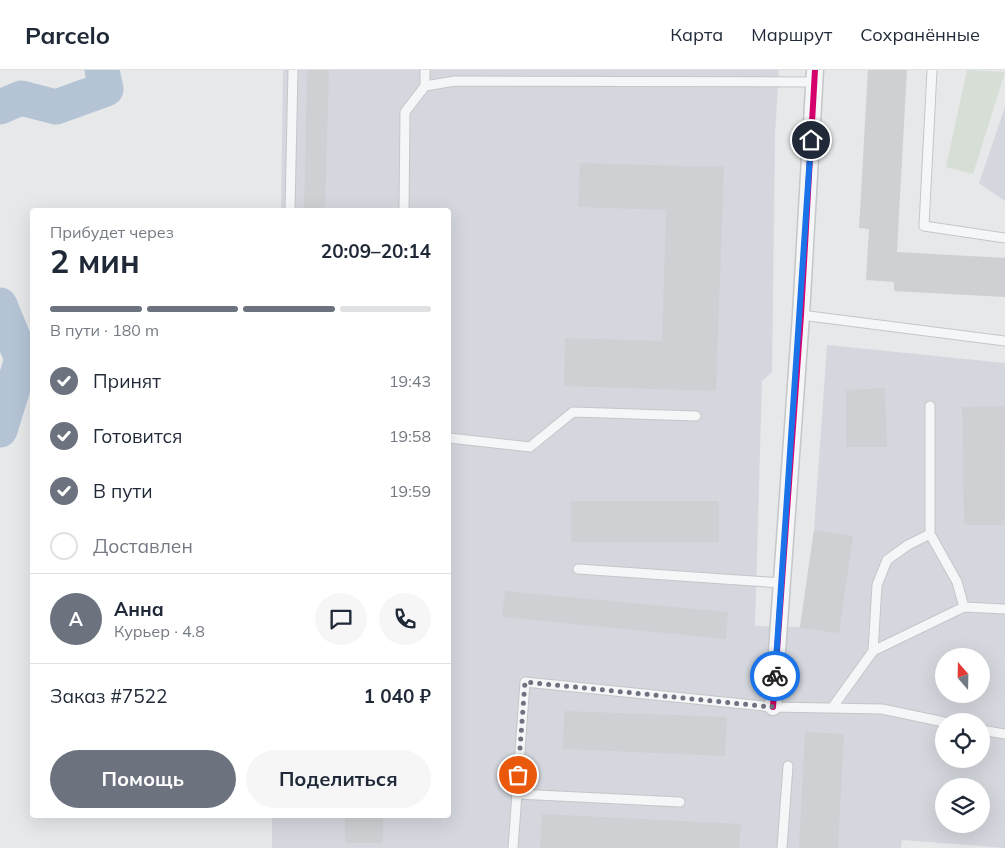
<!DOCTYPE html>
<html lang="ru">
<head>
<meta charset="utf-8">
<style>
	body { margin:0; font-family:Mulish,sans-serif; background:#f6f6f7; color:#1f2937; height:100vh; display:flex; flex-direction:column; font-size:19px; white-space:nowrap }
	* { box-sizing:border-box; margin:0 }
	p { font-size:16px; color:#747a83 }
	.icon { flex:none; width:28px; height:28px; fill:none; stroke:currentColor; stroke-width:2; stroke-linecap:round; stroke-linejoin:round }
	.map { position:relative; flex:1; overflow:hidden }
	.details { position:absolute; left:30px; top:138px; width:421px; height:610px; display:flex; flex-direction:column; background:#fff; border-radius:5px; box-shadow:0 5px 20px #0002 }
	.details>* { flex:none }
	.needle { width:32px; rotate:340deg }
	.tools { position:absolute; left:935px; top:578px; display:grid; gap:10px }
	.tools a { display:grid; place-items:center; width:55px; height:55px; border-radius:50%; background:#fff; box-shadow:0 5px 20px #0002; font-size:25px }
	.pin { position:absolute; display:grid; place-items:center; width:42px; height:42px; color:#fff; margin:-21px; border:2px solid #fff; border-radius:50%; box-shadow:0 1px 5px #0007 }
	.courier { position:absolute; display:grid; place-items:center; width:50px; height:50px; margin:-25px; border:4px solid #1a73e8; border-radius:50%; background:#fff; color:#222; box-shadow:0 1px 6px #0007 }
	.overview em { font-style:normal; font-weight:700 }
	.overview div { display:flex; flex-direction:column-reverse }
	.overview { display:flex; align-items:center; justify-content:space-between; height:85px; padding:0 20px }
	h1 { font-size:32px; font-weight:700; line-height:38px }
	.bar { display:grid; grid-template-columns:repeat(4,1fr); gap:8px 5px; align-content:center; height:60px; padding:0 20px }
	.bar i { height:6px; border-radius:4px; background:#e0e1e3 }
	.bar .selected { background:#6c737f }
	.bar p { grid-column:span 4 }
	.line { display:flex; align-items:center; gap:12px; padding:0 20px; border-top:1px solid #e0e1e3 }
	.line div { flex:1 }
	.round { display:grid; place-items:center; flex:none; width:52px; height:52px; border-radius:26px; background:#f6f6f7 }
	ol { padding:0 20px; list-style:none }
	li { display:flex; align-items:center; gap:15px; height:55px }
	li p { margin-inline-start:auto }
	li .icon { padding:5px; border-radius:50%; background:#6c737f; color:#fff; stroke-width:4 }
	li:last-child { color:#747a83 }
	li i { width:28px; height:28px; border:2px solid #e0e1e3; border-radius:50% }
	.cta { display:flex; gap:10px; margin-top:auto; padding:10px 20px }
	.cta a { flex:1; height:58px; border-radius:30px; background:#6c737f; color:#fff; font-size:20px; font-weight:700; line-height:58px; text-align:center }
	.cta a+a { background:#f6f6f7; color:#1f2937 }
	header { display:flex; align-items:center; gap:30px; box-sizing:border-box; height:70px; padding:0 25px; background:#fff; border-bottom:1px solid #e0e1e3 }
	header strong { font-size:24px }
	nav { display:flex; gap:28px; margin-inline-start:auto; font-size:18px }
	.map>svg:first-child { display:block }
	.built { fill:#d4d7dd; fill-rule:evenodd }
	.green { fill:#d6ded6 }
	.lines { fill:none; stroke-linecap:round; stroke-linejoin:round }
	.river { stroke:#b4c4d5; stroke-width:35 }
	.building { fill:#ced0d3 }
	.service-casing { stroke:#c4c6c8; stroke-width:11 }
	.minor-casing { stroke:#c4c6c8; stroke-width:19 }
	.service { stroke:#f5f6f7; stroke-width:9 }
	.minor { stroke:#f5f6f7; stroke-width:16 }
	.cycleway-casing { stroke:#f4f6f9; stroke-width:9 }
	.cycleway { stroke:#d6006c; stroke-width:6 }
	.done { stroke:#6c737f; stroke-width:5; stroke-dasharray:0 9 }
	.route { stroke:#1a73e8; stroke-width:6 }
</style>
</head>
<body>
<header>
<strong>Parcelo</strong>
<nav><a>Карта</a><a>Маршрут</a><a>Сохранённые</a></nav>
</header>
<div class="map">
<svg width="1005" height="778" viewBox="0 0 1005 778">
	<rect width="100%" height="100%" fill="#e6e8ea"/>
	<path class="built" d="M 283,0 L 779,0 L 775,64 L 772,302 L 762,311 L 755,556 L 800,557 L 814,460 L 827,275 L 1005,293 L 1005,778 L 902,770 L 901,778 L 272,778 L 272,745 L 449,745 L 449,140 L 281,140 ZM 944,586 L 981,586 L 981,624 L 944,624 ZM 944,651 L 981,651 L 981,689 L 944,689 ZM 944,716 L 981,716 L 981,754 L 944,754 Z
		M 1005,37 L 1005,131 L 979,113 Z"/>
	<path class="green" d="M 967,0 L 1005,2 L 973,104 L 946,97 Z"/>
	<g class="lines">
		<path class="river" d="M 0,37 L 21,28 L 56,37 L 106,19 L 102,0
			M 0,235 L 22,289 L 0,360"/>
	</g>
	<path class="building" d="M 307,0 L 329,0 L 325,140 L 304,140 Z
		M 868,0 L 907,0 L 897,182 L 1005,188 L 1005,227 L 894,221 L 894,212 L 866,210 L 869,159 L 859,158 Z
		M 580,93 L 724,97 L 716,321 L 564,316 L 565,268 L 662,271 L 666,140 L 578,137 Z
		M 885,318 L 887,377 L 846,377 L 846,320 Z
		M 1005,336 L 1004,455 L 964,455 L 962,337 Z
		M 571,431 L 719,431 L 719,472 L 571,472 Z
		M 814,460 L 853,466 L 839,563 L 800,558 Z
		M 505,521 L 728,542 L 726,569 L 502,547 Z
		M 564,641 L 727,647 L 725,686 L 563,679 Z
		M 805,662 L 844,664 L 838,778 L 799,778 Z
		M 542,744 L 741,754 L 739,778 L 540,778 Z
		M 345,745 L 383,745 L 383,773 L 345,773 Z"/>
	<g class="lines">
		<g class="service-casing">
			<path id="service" d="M 932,0 L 924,156 L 1005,168
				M 425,16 L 425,0
				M 290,140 L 293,0
				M 404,140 L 405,42 L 425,16 L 455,11 L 815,12
				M 801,245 L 1005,271
				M 449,368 L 530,377 L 573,342 L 696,346
				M 578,499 L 782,513
				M 964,537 L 1005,539
				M 873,581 L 964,537 L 957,512 L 930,464
				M 832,638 L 873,581 L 877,515 L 887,490 L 908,475 L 930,464 L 930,336
				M 981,660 L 1005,664
				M 517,724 L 680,732
				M 513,778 L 525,612 L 773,637 L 882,639 L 944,652
				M 782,778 L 788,696"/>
		</g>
		<g class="minor-casing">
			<path id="minor" d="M 773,637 L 801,245 L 815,0"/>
		</g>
		<use href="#service" class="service"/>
		<use href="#minor" class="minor"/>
		<g class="cycleway-casing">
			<path id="cycleway" d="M 773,637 L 801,245 L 815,0"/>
		</g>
		<use href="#cycleway" class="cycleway"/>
	</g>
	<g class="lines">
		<path class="done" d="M 518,705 L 525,612 L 772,637 L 775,606"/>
		<path class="route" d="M 775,606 L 811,70"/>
	</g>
</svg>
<div class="tools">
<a><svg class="needle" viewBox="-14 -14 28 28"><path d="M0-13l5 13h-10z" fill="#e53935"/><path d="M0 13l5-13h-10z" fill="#747a83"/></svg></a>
<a><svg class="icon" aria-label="locate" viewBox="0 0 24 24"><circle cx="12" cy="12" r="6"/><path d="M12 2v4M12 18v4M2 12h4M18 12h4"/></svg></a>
<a><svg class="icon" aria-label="layers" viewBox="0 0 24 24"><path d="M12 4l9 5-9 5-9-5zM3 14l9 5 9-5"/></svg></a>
</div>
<div class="pin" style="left:518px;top:705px;background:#ea580c"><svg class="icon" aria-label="bag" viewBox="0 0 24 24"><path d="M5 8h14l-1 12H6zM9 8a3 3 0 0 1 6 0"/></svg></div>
<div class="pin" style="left:811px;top:70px;background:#1f2937"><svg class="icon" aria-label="home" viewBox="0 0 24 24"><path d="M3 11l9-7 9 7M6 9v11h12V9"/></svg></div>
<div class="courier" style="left:775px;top:606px"><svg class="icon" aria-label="bike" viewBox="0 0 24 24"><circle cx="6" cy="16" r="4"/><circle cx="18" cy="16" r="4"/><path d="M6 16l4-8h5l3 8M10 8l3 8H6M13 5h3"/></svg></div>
<section class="details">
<div class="overview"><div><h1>2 мин</h1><p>Прибудет через</p></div><em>20:09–20:14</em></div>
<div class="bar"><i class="selected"></i><i class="selected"></i><i class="selected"></i><i></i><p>В пути · 180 m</p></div>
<ol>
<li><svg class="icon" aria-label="check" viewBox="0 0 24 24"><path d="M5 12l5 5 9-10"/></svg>Принят<p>19:43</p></li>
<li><svg class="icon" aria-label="check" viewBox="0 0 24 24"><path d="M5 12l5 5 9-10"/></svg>Готовится<p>19:58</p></li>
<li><svg class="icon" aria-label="check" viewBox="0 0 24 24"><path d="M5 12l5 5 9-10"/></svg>В пути<p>19:59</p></li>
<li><i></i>Доставлен</li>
</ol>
<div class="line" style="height:90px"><b class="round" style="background:#6c737f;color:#fff">А</b><div><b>Анна</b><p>Курьер · 4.8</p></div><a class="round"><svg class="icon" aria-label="chat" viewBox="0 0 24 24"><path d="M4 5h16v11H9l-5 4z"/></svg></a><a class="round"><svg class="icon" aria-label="phone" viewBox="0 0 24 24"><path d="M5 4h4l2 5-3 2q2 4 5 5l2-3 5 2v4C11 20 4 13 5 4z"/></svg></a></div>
<div class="line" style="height:65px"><div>Заказ #7522</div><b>1 040 ₽</b></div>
<div class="cta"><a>Помощь</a><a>Поделиться</a></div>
</section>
</div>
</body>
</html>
